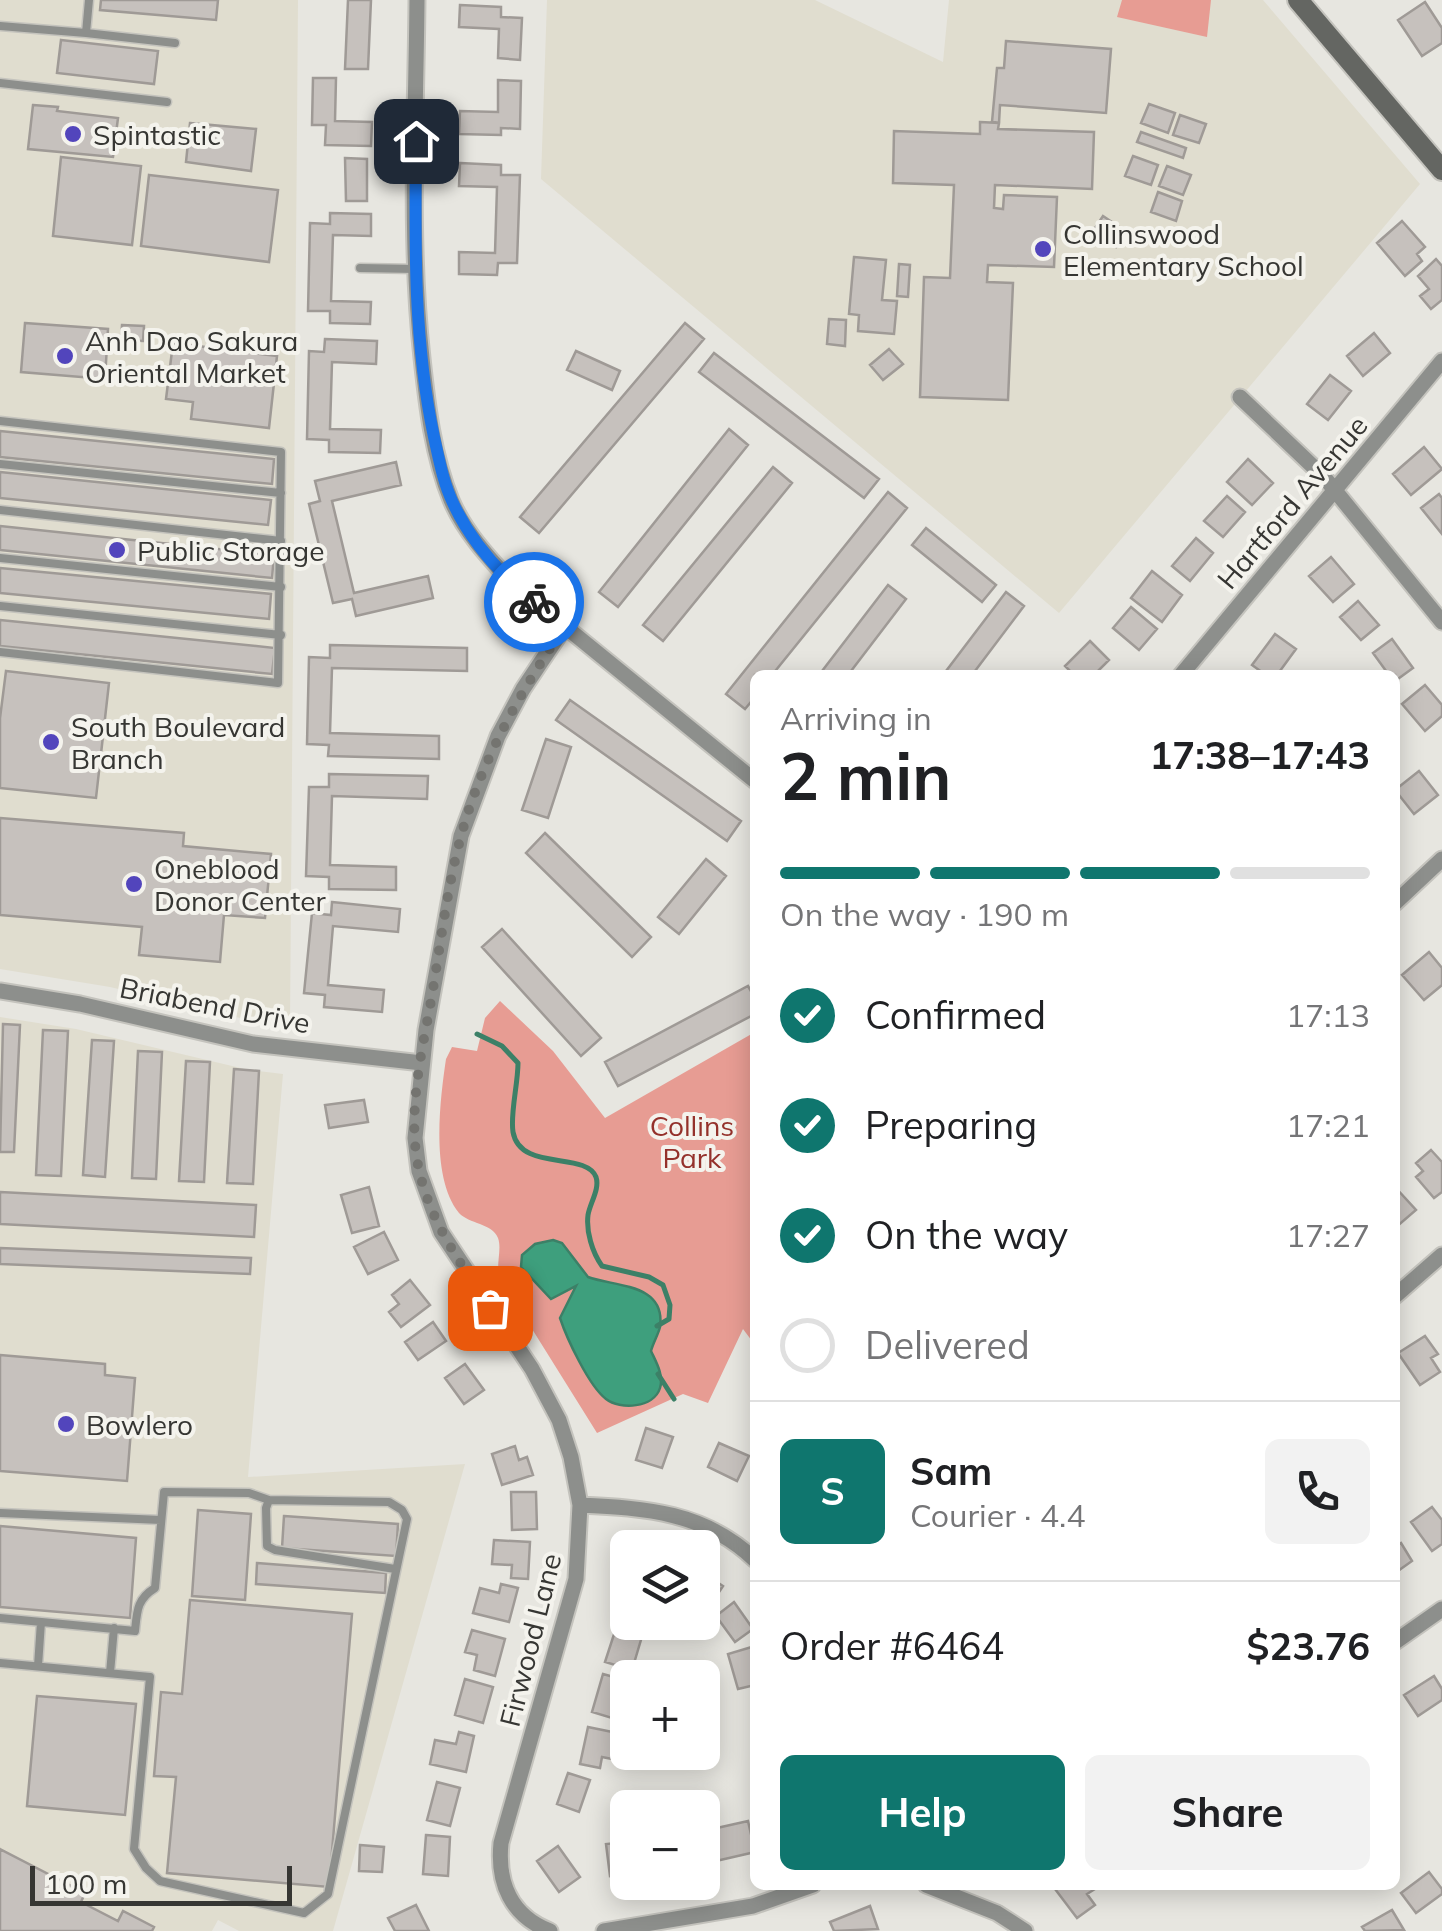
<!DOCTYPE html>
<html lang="en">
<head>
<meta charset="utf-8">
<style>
	body { margin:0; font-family:Mulish,sans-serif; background:#f2f2f2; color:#202124; height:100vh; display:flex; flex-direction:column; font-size:38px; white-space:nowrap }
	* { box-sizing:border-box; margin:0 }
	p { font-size:32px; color:#757577 }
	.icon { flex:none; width:55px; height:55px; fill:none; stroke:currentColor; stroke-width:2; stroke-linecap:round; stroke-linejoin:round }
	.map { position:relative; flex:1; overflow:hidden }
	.drawer { position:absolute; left:750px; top:670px; width:650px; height:1220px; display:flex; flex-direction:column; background:#fff; border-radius:15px; box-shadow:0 5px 25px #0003 }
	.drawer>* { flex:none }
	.tools { position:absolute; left:610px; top:1530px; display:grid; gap:20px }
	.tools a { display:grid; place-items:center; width:110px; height:110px; border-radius:15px; background:#fff; box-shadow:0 5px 25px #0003; font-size:50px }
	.scale { position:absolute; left:30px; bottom:25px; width:262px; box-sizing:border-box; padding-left:10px; border:5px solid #363633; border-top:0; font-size:28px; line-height:35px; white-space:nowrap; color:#363633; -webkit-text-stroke:8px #f4f3ed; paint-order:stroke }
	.pin { position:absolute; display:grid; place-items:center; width:85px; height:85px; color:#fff; margin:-42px; border-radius:20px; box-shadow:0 5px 15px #0006 }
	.courier { position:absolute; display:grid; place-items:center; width:100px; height:100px; margin:-50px; border:8px solid #1a73e8; border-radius:50%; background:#fff; color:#222; box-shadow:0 2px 12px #0007 }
	.overview em { font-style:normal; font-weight:700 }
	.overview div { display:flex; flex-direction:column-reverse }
	.overview { display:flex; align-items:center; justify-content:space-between; height:170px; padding:0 30px }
	h1 { font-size:65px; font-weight:700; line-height:75px }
	.bar { display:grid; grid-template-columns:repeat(4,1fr); gap:15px 10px; align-content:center; height:120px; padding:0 30px }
	.bar i { height:12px; border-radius:8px; background:#e0e0e0 }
	.bar .active { background:#0f766e }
	.bar p { grid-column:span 4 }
	.line { display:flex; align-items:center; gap:25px; padding:0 30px; border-top:2px solid #e0e0e0 }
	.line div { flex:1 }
	.round { display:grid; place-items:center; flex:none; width:105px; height:105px; border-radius:15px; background:#f2f2f2 }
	ol { padding:0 30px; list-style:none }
	li { display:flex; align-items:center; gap:30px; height:110px }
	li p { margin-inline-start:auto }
	li .icon { padding:10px; border-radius:50%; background:#0f766e; color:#fff; stroke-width:4 }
	li:last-child { color:#757577 }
	li i { width:55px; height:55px; border:5px solid #e0e0e0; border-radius:50% }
	.button { display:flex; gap:20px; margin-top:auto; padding:20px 30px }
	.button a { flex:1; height:115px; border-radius:15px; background:#0f766e; color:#fff; font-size:40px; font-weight:700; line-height:115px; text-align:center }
	.button a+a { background:#f2f2f2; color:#202124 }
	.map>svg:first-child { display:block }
	.built { fill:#e0ddcf }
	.green { fill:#e79c93 }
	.water { fill:#3e9f7d; stroke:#3c8067; stroke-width:2.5 }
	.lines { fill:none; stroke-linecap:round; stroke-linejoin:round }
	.stream { stroke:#3c8067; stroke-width:5 }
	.building { fill:#c6c1bd; stroke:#9f9a96; stroke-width:2.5 }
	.lane-casing { stroke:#c4c3bd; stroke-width:11 }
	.street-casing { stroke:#c4c3bd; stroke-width:19 }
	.secondary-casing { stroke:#c4c3bd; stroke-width:24 }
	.lane { stroke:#8d8f8c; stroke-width:8 }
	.street { stroke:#8d8f8c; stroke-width:15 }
	.secondary { stroke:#646662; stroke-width:20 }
	.done { stroke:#747470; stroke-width:10; stroke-dasharray:0 18 }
	.route { stroke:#1a73e8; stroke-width:12 }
	.poi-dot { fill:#5245bc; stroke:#f4f3ed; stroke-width:4 }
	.labels { text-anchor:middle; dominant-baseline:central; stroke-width:8; stroke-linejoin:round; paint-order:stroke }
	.poi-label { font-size:28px; fill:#363633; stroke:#f4f3ed; text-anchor:start }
	.street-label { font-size:28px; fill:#363633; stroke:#f4f3ed }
	.park-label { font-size:28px; fill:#94312b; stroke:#f4f3ed }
</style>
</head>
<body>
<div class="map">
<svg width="1442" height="1931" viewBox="0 0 1442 1931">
	<rect width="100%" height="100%" fill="#e7e6e0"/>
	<path class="built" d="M 0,0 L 298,0 L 290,1026 L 257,1022 L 110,987 L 0,969 Z
		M 547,0 L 815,0 L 943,62 L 949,0 L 1263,0 L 1420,184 L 1059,613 L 541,179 Z
		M 0,1017 L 76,1029 L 249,1070 L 283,1074 L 248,1477 L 465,1464 L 333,1931 L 239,1931 L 218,1920 L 212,1931 L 0,1931 Z"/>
	<path class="green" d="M 1122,0 L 1211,0 L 1207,37 L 1117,17 Z
		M 500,1001 L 553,1051 L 605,1118 L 755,1032 L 755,1345 L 743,1329 L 708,1403 L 683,1394 L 597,1433 L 499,1276 C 496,1264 502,1249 498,1238 C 492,1223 469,1224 459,1213 C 430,1177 440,1100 446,1059 L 452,1047 L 477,1051 L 485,1018 Z"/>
	<path class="water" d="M 553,1240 L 562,1243 L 588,1277 C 615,1287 666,1283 660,1327 C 658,1335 653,1343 651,1351 C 656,1362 664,1375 660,1388 C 654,1408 620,1410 606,1399 C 589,1386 567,1339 560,1318 L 576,1286 L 551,1299 L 521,1267 L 522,1255 L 535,1244 Z"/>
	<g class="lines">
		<path class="stream" d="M 477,1034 L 502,1046 L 518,1063 C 518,1084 510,1114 513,1132 C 520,1172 586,1151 596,1177 C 600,1189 590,1203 588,1215 C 586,1231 592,1252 602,1266 L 649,1277 L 663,1285 L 670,1305 L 669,1319 L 657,1326
			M 658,1374 L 674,1399"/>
	</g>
	<path class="building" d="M 101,0 L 218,0 L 216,20 L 100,10 Z
		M 348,0 L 371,0 L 368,69 L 345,69 Z
		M 1425,2 L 1442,28 L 1442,43 L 1422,56 L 1398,20 Z
		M 460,5 L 501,7 L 501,17 L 522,18 L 520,60 L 498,58 L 499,29 L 459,27 Z
		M 61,40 L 158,51 L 154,84 L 57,73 Z
		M 1006,41 L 1111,49 L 1106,113 L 1000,105 L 999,123 L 992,122 L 997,68 L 1004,68 Z
		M 313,78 L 336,78 L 335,121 L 372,122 L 371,146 L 325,145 L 326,125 L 312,125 Z
		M 498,80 L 521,81 L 520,129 L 501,128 L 501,135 L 459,134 L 460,111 L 498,112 Z
		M 1149,104 L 1175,113 L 1168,133 L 1141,123 Z
		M 33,105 L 58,107 L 57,111 L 118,118 L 113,157 L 28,149 Z
		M 1180,115 L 1206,124 L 1199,143 L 1173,135 Z
		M 980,122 L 999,123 L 998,129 L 1094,132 L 1092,189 L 995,185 L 994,208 L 1003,209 L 1004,195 L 1057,197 L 1054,267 L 988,265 L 987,282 L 1013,283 L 1008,400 L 920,397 L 924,277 L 950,278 L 954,185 L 893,183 L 894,131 L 980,134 Z
		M 190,123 L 256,129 L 251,171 L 186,162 Z
		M 1141,132 L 1186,148 L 1183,158 L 1137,142 Z
		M 1133,156 L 1158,165 L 1151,185 L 1125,176 Z
		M 61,157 L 141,166 L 132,245 L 53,236 Z
		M 345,158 L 367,159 L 367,201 L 346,201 Z
		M 460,163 L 501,165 L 501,175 L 520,175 L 517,263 L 498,263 L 497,275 L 459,274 L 459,252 L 495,253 L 497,187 L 459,186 Z
		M 1167,166 L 1191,175 L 1183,195 L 1159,186 Z
		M 149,175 L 278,190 L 269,262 L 141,246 Z
		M 1158,192 L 1182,201 L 1176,221 L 1151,212 Z
		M 330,213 L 371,214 L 371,236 L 333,235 L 331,301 L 371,302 L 370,324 L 330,323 L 330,311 L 308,311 L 310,223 L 330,224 Z
		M 1103,216 L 1127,232 L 1116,247 L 1093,231 Z
		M 1402,221 L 1425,247 L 1417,254 L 1422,261 L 1405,276 L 1377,243 Z
		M 854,257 L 886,260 L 882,300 L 897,301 L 894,334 L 858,331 L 859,315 L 849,314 Z
		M 1436,259 L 1442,266 L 1442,300 L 1431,309 L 1420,296 L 1429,289 L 1418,276 Z
		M 899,264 L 910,265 L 908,297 L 897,296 Z
		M 829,319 L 846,320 L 845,346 L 827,344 Z
		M 25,323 L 108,329 L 105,379 L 21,372 Z
		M 685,323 L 704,339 L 539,533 L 520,517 Z
		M 122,325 L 144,326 L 143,341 L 121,340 Z
		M 1374,333 L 1390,353 L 1363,376 L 1347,356 Z
		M 325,339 L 377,341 L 376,364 L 332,362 L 330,429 L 381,430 L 380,453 L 329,452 L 329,440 L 307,439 L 309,351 L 324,352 Z
		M 173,343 L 277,356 L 269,428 L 191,419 L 193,402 L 166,399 Z
		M 889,349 L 903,364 L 883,380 L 870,365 Z
		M 576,351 L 620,371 L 612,390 L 567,370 Z
		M 714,353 L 879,479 L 864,498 L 699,372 Z
		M 1330,375 L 1351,391 L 1328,420 L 1307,404 Z
		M 729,429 L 748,445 L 618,607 L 599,592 Z
		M 0,431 L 274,459 L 272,484 L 0,457 Z
		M 1424,447 L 1442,469 L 1411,495 L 1393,474 Z
		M 1248,459 L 1273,483 L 1252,505 L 1227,482 Z
		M 396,462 L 401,485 L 332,501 L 354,593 L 428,576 L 433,598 L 356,616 L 352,599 L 333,603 L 309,504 L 320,501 L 315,481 Z
		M 773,467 L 792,483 L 663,641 L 643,625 Z
		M 0,472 L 271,500 L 268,525 L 0,498 Z
		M 888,492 L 907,508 L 772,675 L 755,675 L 755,697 L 745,709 L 726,694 Z
		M 1439,494 L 1442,498 L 1442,534 L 1421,508 Z
		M 1227,496 L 1245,512 L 1223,537 L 1204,521 Z
		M 0,526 L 274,555 L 272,578 L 0,550 Z
		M 926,528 L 996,585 L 982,602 L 912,545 Z
		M 1196,538 L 1213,553 L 1190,581 L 1172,566 Z
		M 1331,557 L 1354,584 L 1333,602 L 1309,576 Z
		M 0,568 L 271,594 L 269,619 L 0,593 Z
		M 1152,571 L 1182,595 L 1162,622 L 1131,598 Z
		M 888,585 L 906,599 L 848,675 L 819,675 Z
		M 1006,592 L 1024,606 L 972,675 L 943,675 Z
		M 1358,601 L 1379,625 L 1361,640 L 1340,617 Z
		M 1131,607 L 1157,629 L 1139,650 L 1113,628 Z
		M 0,620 L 275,648 L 272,674 L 0,646 Z
		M 1275,634 L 1296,649 L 1277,675 L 1266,675 L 1252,665 Z
		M 1392,639 L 1413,668 L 1395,681 L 1395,675 L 1389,675 L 1373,653 Z
		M 1090,641 L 1109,660 L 1094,675 L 1074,675 L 1065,666 Z
		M 330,645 L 467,648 L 467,671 L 332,668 L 330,733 L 439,736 L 439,759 L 328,756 L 329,745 L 307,744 L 309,657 L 330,658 Z
		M 6,671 L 109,683 L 96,798 L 0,788 L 0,718 Z
		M 1425,685 L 1442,705 L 1442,716 L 1425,731 L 1402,704 Z
		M 570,700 L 741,821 L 727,841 L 556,720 Z
		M 546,739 L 571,747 L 548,818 L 522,810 Z
		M 1419,771 L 1438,795 L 1414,814 L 1395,790 Z
		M 329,774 L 428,776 L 427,799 L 332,796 L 330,865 L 396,867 L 396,890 L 329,889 L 329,877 L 306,876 L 309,787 L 329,787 Z
		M 0,818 L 184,833 L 183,846 L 271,854 L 265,918 L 224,915 L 220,962 L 139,955 L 142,927 L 0,915 Z
		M 545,833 L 651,937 L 632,957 L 526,853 Z
		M 706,859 L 726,876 L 679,934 L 658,917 Z
		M 332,902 L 400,909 L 398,932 L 333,926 L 328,985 L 384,990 L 382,1012 L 324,1007 L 325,995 L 304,993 L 312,913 L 331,915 Z
		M 502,929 L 601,1038 L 581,1056 L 482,947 Z
		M 1429,952 L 1442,968 L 1442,985 L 1424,1000 L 1402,975 Z
		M 748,986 L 755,998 L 755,1014 L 618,1086 L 605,1062 Z
		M 3,1024 L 20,1025 L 14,1152 L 0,1152 Z
		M 43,1030 L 68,1031 L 61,1176 L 36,1175 Z
		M 92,1040 L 114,1041 L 105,1177 L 83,1175 Z
		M 138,1051 L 162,1052 L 156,1179 L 132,1178 Z
		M 186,1061 L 210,1062 L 204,1182 L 179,1181 Z
		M 234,1069 L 259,1071 L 253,1184 L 227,1183 Z
		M 364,1100 L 368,1122 L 329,1128 L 325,1105 Z
		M 1431,1150 L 1442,1162 L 1442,1192 L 1434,1198 L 1416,1177 L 1423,1171 L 1416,1163 Z
		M 369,1187 L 379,1226 L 352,1233 L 341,1195 Z
		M 1395,1187 L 1416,1210 L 1395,1228 Z
		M 0,1192 L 256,1205 L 254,1237 L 0,1224 Z
		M 384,1232 L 398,1260 L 368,1274 L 354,1247 Z
		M 0,1248 L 251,1258 L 250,1274 L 0,1264 Z
		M 410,1280 L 430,1305 L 401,1327 L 389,1312 L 399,1304 L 392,1295 Z
		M 433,1322 L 446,1341 L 418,1360 L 405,1342 Z
		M 1425,1336 L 1438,1354 L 1431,1358 L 1440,1372 L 1420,1385 L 1398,1353 Z
		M 0,1355 L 105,1364 L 105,1375 L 135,1378 L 127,1481 L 0,1471 Z
		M 465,1364 L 484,1390 L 464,1404 L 445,1378 Z
		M 646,1428 L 673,1437 L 662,1468 L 636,1460 Z
		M 719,1443 L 749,1456 L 737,1481 L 708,1467 Z
		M 515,1446 L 519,1460 L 527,1457 L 533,1475 L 502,1485 L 492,1454 Z
		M 511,1492 L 536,1492 L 537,1529 L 512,1530 Z
		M 1432,1507 L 1442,1520 L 1442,1544 L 1432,1551 L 1411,1522 Z
		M 198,1510 L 251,1514 L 245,1600 L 192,1596 Z
		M 284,1516 L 398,1524 L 396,1556 L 282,1548 Z
		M 0,1526 L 136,1538 L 130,1618 L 0,1607 Z
		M 494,1540 L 530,1542 L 528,1579 L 511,1578 L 512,1565 L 492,1564 Z
		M 1401,1543 L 1412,1561 L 1395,1573 L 1395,1547 Z
		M 257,1563 L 386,1573 L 385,1593 L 256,1584 Z
		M 702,1572 L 723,1586 L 707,1610 L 702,1607 Z
		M 501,1584 L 518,1588 L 509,1622 L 473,1613 L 480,1588 L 499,1593 Z
		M 190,1600 L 352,1614 L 329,1887 L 167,1873 L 176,1777 L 154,1776 L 161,1692 L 182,1694 Z
		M 734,1602 L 753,1629 L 735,1642 L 716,1616 Z
		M 617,1625 L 643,1633 L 632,1670 L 605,1662 Z
		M 472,1630 L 505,1639 L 495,1676 L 474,1670 L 477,1655 L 465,1652 Z
		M 755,1646 L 755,1685 L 738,1689 L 728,1654 Z
		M 603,1674 L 628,1681 L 628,1706 L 616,1703 L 612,1718 L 592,1712 Z
		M 1434,1676 L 1442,1689 L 1442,1700 L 1418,1716 L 1404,1695 Z
		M 465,1679 L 493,1687 L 483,1723 L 455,1715 Z
		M 37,1696 L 136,1704 L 125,1815 L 27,1806 Z
		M 588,1727 L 627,1735 L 622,1761 L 602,1757 L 600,1768 L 580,1764 Z
		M 459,1732 L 474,1736 L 466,1772 L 430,1764 L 435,1740 L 456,1744 Z
		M 568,1773 L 590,1780 L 579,1812 L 557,1804 Z
		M 437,1782 L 460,1788 L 450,1826 L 427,1820 Z
		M 748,1821 L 755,1852 L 716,1861 L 708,1830 Z
		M 426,1835 L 450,1837 L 448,1876 L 423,1874 Z
		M 616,1843 L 617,1850 L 628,1849 L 628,1874 L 610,1876 L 606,1844 Z
		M 360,1845 L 384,1847 L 382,1872 L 359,1871 Z
		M 558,1846 L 580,1877 L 559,1892 L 537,1861 Z
		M 0,1849 L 85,1893 L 81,1902 L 118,1921 L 123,1911 L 154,1927 L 152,1931 L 0,1931 Z
		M 1429,1872 L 1442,1889 L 1442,1894 L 1416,1913 L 1401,1893 Z
		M 1060,1885 L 1092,1885 L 1095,1889 L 1087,1894 L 1095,1905 L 1077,1918 L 1055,1889 Z
		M 416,1905 L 429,1931 L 395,1931 L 388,1918 Z
		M 870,1906 L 878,1929 L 834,1931 L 830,1922 Z
		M 1392,1910 L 1404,1930 L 1365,1931 L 1362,1927 Z"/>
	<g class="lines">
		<g class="lane-casing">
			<path id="lane" d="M 0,26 L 86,33 L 89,0
				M 86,33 L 175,43
				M 0,83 L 167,102
				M 360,268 L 416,269
				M 0,421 L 281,452 L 278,683 L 0,652
				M 0,464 L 281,493
				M 0,510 L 281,541
				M 0,558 L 281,587
				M 0,606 L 281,635
				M 0,1513 L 161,1520
				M 0,1618 L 135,1631 C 137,1611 137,1599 155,1588 L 164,1492 L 249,1493 L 269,1500
				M 0,1663 L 150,1677 L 134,1849 L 146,1868 L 160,1881 L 304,1913 L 328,1894 L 407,1519 L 402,1510 L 389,1502 L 269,1500 L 266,1508 L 267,1546 L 275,1550 L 395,1569
				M 38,1666 L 41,1622
				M 110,1673 L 114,1628"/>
		</g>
		<g class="street-casing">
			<path id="street" d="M 417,0 C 416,119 409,240 422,358 C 427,405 433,456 451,500 C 465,533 490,559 514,585 L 755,781
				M 1240,397 L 1324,477 L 1442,622
				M 1181,675 L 1442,361
				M 1395,903 L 1442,859
				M 0,991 L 80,1004 L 253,1044 L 422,1063
				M 1395,1296 L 1442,1255
				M 580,1505 C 646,1508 705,1512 755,1560
				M 1395,1642 L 1442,1609
				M 926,1885 L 997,1913 L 1025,1931
				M 550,1931 C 511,1916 497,1883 501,1843 L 576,1579 L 580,1505 L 571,1457 L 559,1420 L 532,1369 L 441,1232 L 419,1171 L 415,1138 L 426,1030 L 461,836 L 498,736 L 523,689 L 565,626
				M 604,1931 L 753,1906 L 813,1885"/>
		</g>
		<g class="secondary-casing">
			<path id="secondary" d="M 1298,0 L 1442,170"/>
		</g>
		<use href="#lane" class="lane"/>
		<use href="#street" class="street"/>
		<use href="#secondary" class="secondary"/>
	</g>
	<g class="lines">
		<path class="done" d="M 490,1308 C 462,1265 432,1225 420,1174 C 406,1119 421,1056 431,1001 C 440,949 446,895 459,844 C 479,764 519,694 565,626 L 534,602"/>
		<path class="route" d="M 416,141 C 415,240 413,339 434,437 C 439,459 443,482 453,503 C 471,542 501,575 534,602"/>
	</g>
	<g class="poi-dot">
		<circle cx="73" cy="134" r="10"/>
		<circle cx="1043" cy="249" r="10"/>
		<circle cx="65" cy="356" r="10"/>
		<circle cx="117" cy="550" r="10"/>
		<circle cx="51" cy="742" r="10"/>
		<circle cx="134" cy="884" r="10"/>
		<circle cx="66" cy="1424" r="10"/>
	</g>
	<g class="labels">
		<g class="poi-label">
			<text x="93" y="134">Spintastic</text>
			<text x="1063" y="233">Collinswood<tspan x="1063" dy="32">Elementary School</tspan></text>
			<text x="85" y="340">Anh Dao Sakura<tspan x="85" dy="32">Oriental Market</tspan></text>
			<text x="137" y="550">Public Storage</text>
			<text x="71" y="726">South Boulevard<tspan x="71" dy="32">Branch</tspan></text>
			<text x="154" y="868">Oneblood<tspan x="154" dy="32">Donor Center</tspan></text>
			<text x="86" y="1424">Bowlero</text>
		</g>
		<g class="street-label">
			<text transform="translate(1292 502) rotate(-50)">Hartford Avenue</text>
			<text transform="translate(215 1005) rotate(11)">Briabend Drive</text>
			<text transform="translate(530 1640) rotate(-76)">Firwood Lane</text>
		</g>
		<g class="park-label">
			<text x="692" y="1125">Collins<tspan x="692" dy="32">Park</tspan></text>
		</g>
	</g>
</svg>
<div class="tools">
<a><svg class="icon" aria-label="layers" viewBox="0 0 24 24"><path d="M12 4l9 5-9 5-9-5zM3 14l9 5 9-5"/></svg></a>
<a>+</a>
<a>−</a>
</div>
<div class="scale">100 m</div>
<div class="pin" style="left:490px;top:1308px;background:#ea580c"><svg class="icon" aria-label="bag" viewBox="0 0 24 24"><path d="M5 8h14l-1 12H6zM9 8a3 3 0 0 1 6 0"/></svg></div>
<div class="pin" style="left:416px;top:141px;background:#1f2937"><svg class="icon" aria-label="home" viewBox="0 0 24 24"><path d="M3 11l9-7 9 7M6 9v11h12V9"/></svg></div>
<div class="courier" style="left:534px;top:602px"><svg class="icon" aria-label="bike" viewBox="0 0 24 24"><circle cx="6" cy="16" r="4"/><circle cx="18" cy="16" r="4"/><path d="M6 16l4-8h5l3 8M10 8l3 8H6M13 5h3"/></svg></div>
<section class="drawer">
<div class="overview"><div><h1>2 min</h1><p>Arriving in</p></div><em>17:38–17:43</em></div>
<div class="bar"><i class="active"></i><i class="active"></i><i class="active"></i><i></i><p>On the way · 190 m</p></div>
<ol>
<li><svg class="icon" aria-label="check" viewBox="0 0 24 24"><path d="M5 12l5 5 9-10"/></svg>Confirmed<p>17:13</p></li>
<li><svg class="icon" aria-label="check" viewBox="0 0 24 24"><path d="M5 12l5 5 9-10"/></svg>Preparing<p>17:21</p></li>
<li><svg class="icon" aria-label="check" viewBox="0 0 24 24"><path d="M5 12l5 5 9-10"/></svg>On the way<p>17:27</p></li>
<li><i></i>Delivered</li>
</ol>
<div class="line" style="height:180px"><b class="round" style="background:#0f766e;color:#fff">S</b><div><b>Sam</b><p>Courier · 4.4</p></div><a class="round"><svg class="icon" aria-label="phone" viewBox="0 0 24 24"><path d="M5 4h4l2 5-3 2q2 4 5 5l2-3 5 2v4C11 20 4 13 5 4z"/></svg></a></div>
<div class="line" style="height:130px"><div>Order #6464</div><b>$23.76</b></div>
<div class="button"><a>Help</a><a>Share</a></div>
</section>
</div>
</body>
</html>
